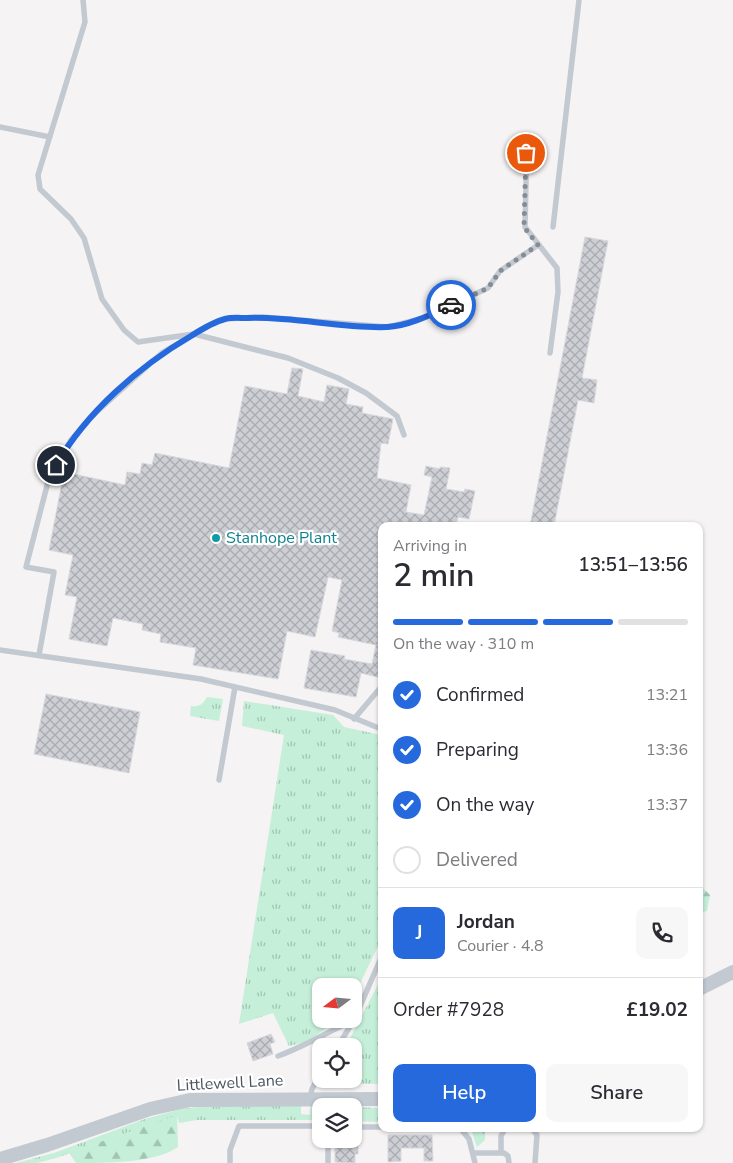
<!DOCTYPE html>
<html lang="en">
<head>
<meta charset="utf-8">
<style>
	body { margin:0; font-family:"Nunito Sans",sans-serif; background:#f7f7f7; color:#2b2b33; height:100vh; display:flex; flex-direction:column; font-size:19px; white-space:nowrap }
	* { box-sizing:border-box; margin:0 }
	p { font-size:16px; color:#7c7c81 }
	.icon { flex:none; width:28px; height:28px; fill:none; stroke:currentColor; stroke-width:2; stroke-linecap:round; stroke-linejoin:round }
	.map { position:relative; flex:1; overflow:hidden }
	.details { position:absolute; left:378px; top:522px; width:325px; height:610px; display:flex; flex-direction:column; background:#fff; border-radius:10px; box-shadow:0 1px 4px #0004 }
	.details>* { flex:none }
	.needle { width:32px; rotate:254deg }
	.fabs { position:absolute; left:312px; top:978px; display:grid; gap:10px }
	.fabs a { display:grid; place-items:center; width:50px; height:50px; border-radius:10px; background:#fff; box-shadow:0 1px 4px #0004; font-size:25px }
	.pin { position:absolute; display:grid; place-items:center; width:42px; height:42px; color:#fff; margin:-21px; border:2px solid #fff; border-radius:50%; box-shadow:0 1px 5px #0007 }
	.courier { position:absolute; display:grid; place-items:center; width:50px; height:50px; margin:-25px; border:4px solid #2569dd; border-radius:50%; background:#fff; color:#222; box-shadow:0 1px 6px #0007 }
	.head em { font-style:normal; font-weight:600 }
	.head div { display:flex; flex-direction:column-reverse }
	.head { display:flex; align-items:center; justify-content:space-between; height:85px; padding:0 15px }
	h1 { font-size:32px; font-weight:600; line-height:38px }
	.bar { display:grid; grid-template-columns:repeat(4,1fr); gap:8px 5px; align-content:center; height:60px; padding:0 15px }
	.bar i { height:6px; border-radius:4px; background:#e1e1e2 }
	.bar .current { background:#2569dd }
	.bar p { grid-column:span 4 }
	.line { display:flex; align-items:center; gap:12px; padding:0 15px; border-top:1px solid #e1e1e2 }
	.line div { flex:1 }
	.round { display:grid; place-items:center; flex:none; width:52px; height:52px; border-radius:10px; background:#f7f7f7 }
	ol { padding:0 15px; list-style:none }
	li { display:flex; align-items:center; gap:15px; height:55px }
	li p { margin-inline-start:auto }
	li .icon { padding:5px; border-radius:50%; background:#2569dd; color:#fff; stroke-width:4 }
	li:last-child { color:#7c7c81 }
	li i { width:28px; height:28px; border:2px solid #e1e1e2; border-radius:50% }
	.primary-button { display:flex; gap:10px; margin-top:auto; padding:10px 15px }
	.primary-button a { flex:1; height:58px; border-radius:10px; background:#2569dd; color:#fff; font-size:20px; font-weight:600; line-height:58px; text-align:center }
	.primary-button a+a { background:#f7f7f7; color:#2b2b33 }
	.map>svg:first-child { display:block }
	.grass { fill:url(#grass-tufts) }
	.forest { fill:url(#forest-firs) }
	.building { fill:url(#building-cross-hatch); stroke:#d7d9de }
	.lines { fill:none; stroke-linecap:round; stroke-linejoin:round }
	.service { stroke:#c2c9d1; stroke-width:5.5 }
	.tertiary { stroke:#c2c9d1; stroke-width:14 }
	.done { stroke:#868c93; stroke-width:5; stroke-dasharray:0 9 }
	.route { stroke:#2569dd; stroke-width:6 }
	.culture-dot { fill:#0f9aa8; stroke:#fff; stroke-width:2 }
	.labels { text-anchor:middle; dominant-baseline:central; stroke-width:4.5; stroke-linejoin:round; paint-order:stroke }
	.culture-label { font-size:16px; fill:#0d838f; stroke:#fff; text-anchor:start }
	.street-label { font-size:16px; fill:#4b5560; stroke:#fff }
</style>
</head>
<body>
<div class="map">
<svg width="733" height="1163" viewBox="0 0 733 1163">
	<defs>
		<pattern id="grass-tufts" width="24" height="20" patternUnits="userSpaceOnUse" patternTransform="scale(1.25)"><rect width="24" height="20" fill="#c5efd8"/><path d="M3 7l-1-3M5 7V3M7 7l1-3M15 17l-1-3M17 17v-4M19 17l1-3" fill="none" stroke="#a2c4b3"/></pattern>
		<pattern id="forest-firs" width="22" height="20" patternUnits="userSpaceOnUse" patternTransform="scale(1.25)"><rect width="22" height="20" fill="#c5efd8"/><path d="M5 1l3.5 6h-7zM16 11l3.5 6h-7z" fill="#a2c4b3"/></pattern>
		<pattern id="building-cross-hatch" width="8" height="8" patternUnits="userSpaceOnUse" patternTransform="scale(1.25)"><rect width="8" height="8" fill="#cdcfd5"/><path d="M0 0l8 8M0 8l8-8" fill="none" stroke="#a8abb0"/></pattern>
	</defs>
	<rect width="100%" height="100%" fill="#f5f3f3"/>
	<path class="grass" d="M 207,697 L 223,699 L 219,721 L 190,716 L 191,706 C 200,707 203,704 207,697 Z
		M 244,701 L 333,715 L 344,727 L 381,735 L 381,940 L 354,996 L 354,986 L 321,986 L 321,1019 L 338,1019 L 309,1041 L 289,1046 L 273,1013 L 239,1024 L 284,735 L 242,726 Z
		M 381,979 L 381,1084 L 337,1083 L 337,1079 L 354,1079 L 354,1046 L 346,1046 Z
		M 301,1104 L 301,1114 L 310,1115 L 311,1105 L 339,1106 L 321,1106 L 321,1120 L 197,1120 L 179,1123 L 177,1116 L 56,1158 L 37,1163 L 16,1163 L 54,1153 L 145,1119 L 181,1109 L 212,1105 Z
		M 354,1107 L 381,1108 L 380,1122 L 354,1121 Z
		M 471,1129 L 485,1129 L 485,1140 L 477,1147 Z"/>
	<path class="forest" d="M 699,884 L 710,895 L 707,911 L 699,913 Z
		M 177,1115 L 178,1147 C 155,1163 108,1163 76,1163 L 69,1153 Z"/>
	<path class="building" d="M 585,237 L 608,241 L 582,378 L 597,380 L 594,403 L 578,400 L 554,526 L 530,526 Z
		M 292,368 L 303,369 L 298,396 L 324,402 L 327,385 L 349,389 L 346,404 L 363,407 L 362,413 L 393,419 L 388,444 L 381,443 L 377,478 L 411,485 L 406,512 L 424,515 L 432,477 L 424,475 L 426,466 L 440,469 L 440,467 L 450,468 L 446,489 L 464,492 L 465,489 L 475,491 L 469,519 L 458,517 L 456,526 L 381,526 L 381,678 L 361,673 L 356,697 L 304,688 L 311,650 L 345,656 L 344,659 L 372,664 L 376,645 L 338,637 L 339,633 L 332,631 L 342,580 L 328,577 L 315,637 L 287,631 L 278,679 L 193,665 L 196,648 L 160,642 L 161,634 L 142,630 L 143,624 L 113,618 L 107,646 L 69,639 L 77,597 L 65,595 L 73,555 L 49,550 L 64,472 L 125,485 L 127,472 L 140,474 L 142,463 L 152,465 L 155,453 L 229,468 L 245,386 L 287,394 Z
		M 46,694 L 140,712 L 129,773 L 34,754 Z
		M 271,1034 L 275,1042 L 270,1044 L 273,1054 L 253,1061 L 247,1043 Z
		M 388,1135 L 432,1135 L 433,1161 L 424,1161 L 424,1148 L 401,1148 L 401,1161 L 388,1162 Z
		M 335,1139 L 358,1139 L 358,1154 L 355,1154 L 355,1163 L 335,1162 Z"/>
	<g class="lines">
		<path class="service" d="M 83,0 L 85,22 L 38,175 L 40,189 L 71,219 L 84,238 L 102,299 L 124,330 L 138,342 L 194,334 L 288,358 L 338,378 L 366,393 L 397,416 L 404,435
			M 0,127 L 50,137
			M 527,140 L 525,227 L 557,268 L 558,292 L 550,353
			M 553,227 L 579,0
			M 0,650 L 201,679 L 335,710 L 381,729
			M 39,655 L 54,572 L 26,567 L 49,478 L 71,440 L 91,417 L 162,353 L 210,325 L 225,319 L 262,317 L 388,327 L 424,318 L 488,288 L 500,271 L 538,245
			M 354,719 L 381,687
			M 219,780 L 235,687
			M 338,1046 L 354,1020 L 381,958
			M 278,1056 C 306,1046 327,1032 354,1020
			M 310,1098 L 312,1089 L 321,1072
			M 354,1127 L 381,1127
			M 461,1129 L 469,1139 L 475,1163
			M 532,1129 L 537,1135 L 535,1163
			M 328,1139 L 328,1163
			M 474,1153 L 504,1153 L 508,1156 L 509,1163
			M 501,1153 L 501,1136 L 505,1129
			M 230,1163 L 230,1150 L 239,1126 L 321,1126"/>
		<path class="tertiary" d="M 699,989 L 733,972
			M 0,1159 L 47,1145 L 150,1109 L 190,1100 L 381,1099"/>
	</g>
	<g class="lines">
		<path class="done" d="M 451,305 L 488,288 L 500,271 L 538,245 L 524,227 L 526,153"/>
		<path class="route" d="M 56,465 C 87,412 138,367 191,336 C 202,329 213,322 225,319 C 232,317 240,318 247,318 C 294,316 341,329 387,327 C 409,326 432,314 451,305"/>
	</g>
	<circle class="culture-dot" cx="216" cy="538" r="5"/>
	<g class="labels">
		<g class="culture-label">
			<text x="226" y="538">Stanhope Plant</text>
		</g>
		<g class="street-label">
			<text transform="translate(230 1083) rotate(-3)">Littlewell Lane</text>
		</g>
	</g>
</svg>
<div class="fabs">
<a><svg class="needle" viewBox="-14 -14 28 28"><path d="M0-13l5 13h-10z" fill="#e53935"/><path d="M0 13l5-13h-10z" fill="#7c7c81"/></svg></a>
<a><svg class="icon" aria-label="locate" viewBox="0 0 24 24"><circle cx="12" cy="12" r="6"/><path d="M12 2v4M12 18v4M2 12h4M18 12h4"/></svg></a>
<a><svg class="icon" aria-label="layers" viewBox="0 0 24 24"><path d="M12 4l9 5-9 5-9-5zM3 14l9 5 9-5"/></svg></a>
</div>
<div class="pin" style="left:526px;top:153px;background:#ea580c"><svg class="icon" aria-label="bag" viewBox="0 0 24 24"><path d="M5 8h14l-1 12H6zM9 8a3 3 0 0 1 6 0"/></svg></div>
<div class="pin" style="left:56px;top:465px;background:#1f2937"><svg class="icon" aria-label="home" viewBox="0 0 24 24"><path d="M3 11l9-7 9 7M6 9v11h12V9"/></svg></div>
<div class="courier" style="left:451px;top:305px"><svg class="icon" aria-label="car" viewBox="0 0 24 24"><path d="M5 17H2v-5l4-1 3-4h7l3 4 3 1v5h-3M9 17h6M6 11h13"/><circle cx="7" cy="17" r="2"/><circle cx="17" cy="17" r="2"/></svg></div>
<section class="details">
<div class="head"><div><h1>2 min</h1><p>Arriving in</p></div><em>13:51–13:56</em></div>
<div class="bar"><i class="current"></i><i class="current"></i><i class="current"></i><i></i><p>On the way · 310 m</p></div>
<ol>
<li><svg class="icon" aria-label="check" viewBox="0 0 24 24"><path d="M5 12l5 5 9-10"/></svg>Confirmed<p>13:21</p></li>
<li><svg class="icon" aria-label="check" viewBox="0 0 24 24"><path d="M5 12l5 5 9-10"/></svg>Preparing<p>13:36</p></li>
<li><svg class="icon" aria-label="check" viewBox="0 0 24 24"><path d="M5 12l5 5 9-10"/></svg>On the way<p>13:37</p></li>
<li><i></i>Delivered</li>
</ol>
<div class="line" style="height:90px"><b class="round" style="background:#2569dd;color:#fff">J</b><div><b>Jordan</b><p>Courier · 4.8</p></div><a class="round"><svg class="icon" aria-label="phone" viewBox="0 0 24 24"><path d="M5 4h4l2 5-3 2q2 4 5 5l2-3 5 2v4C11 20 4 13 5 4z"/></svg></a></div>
<div class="line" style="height:65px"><div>Order #7928</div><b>£19.02</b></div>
<div class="primary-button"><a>Help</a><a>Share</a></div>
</section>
</div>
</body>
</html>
